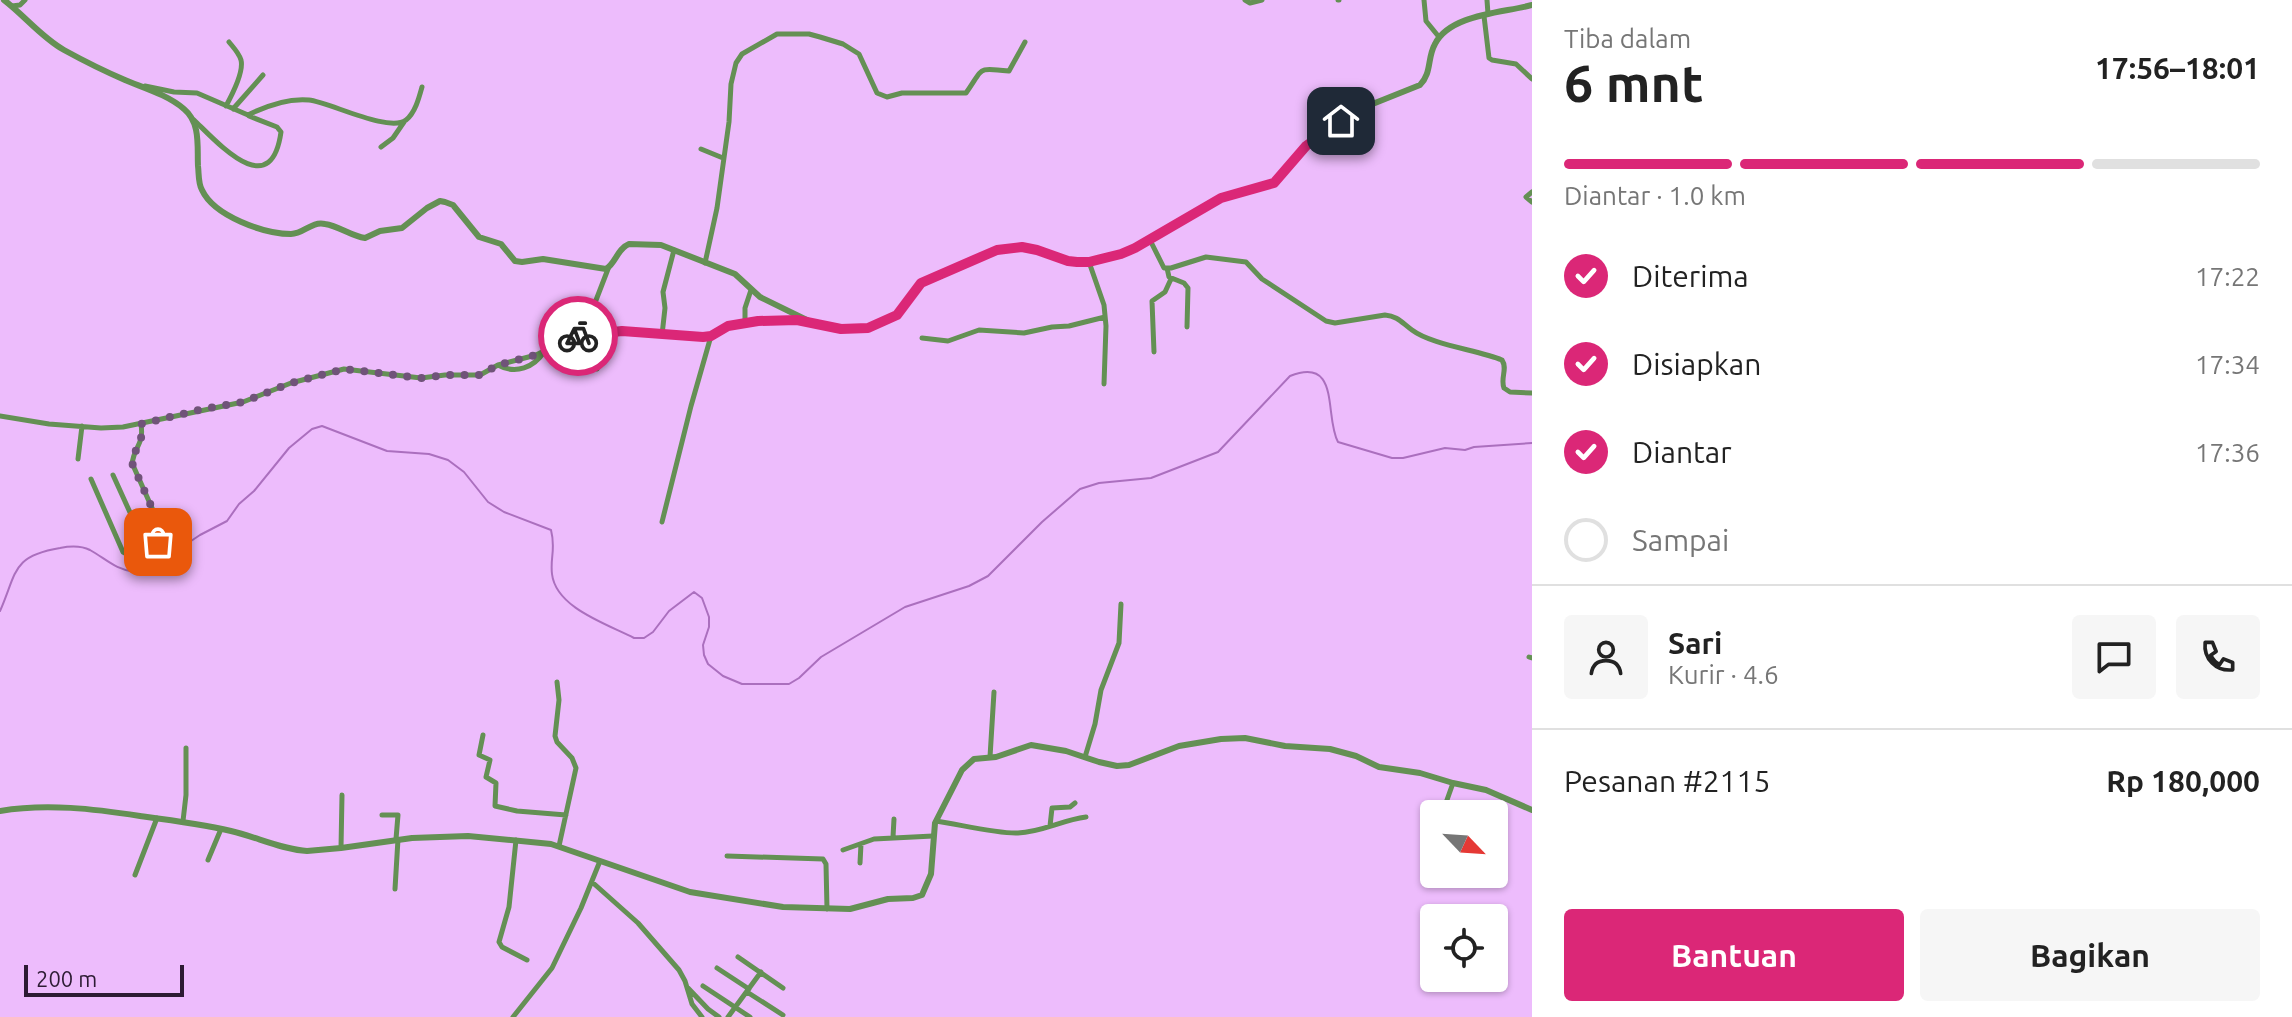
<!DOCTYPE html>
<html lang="id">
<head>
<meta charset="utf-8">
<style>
	body { margin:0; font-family:Ubuntu,sans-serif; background:#f6f6f6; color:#222; height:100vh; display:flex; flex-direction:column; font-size:30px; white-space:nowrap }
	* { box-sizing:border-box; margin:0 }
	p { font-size:26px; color:#767676 }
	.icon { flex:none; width:44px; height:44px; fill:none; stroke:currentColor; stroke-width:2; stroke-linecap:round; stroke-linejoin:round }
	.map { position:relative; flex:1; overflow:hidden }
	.details { display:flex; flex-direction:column; background:#fff; width:760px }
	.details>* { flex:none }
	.needle { width:52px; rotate:115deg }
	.fabs { position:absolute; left:1420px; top:800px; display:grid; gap:16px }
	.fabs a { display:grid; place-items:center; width:88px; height:88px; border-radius:8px; background:#fff; box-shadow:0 2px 6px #0004; font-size:40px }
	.scale { position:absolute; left:24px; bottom:20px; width:160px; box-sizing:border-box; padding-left:8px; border:4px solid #2d1b33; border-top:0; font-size:22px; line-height:28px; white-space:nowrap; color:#2d1b33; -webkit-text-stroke:6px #edbcfc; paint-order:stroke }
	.pin { position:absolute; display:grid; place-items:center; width:68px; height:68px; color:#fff; margin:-34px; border-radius:16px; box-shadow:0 4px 12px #0006 }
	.courier { position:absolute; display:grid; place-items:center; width:80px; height:80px; margin:-40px; border:6px solid #db2777; border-radius:50%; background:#fff; color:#222; box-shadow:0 2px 10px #0007 }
	.headline em { font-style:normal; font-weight:600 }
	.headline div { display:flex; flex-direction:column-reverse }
	.headline { display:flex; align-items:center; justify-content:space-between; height:136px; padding:0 32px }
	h1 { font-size:52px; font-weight:600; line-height:60px }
	.bar { display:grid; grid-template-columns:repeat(4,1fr); gap:12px 8px; align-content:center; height:96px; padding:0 32px }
	.bar i { height:10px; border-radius:6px; background:#e0e0e0 }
	.bar .current { background:#db2777 }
	.bar p { grid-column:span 4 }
	.line { display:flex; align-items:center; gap:20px; padding:0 32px; border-top:2px solid #e0e0e0 }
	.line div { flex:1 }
	.round { display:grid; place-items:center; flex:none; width:84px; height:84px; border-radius:8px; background:#f6f6f6 }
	ol { padding:0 32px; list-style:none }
	li { display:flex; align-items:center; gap:24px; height:88px }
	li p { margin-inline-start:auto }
	li .icon { padding:8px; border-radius:50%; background:#db2777; color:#fff; stroke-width:4 }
	li:last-child { color:#767676 }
	li i { width:44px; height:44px; border:4px solid #e0e0e0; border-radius:50% }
	.button { display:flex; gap:16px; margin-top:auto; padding:16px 32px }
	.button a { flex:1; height:92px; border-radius:8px; background:#db2777; color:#fff; font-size:32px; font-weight:600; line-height:92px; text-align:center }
	.button a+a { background:#f6f6f6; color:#222 }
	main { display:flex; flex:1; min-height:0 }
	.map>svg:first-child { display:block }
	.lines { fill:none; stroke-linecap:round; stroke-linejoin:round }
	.stream { stroke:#ab6fbe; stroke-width:2 }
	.minor { stroke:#649054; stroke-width:5 }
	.tertiary { stroke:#649054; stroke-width:6 }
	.done { stroke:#705379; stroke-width:8; stroke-dasharray:0 14.4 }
	.route { stroke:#db2777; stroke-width:10 }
</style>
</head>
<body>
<main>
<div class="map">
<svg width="1532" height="1017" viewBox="0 0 1532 1017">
	<rect width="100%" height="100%" fill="#edbcfc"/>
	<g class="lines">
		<path class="stream" d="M 0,611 C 17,573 11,556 60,548 C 70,546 80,545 90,550 C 106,559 116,570 135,572 L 160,554 L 170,555 L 200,535 L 227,521 L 239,504 L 254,491 L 289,448 L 312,429 L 322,426 L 387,451 L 429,454 L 448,460 L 464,472 L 488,502 L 504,512 L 551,530 C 556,549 550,557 552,574 C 556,608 607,624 634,638 L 644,638 L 653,632 L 669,611 L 694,592 L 702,598 L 709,617 L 709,627 L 703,645 L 704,655 L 708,664 L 723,676 L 742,684 L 789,684 L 799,678 L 821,657 L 905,607 L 969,586 L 988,576 L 1042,522 L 1080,489 L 1099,483 L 1151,478 L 1218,452 L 1290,376 C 1341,356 1324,416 1338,442 L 1392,458 L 1403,458 L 1445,448 L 1465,450 L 1474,447 L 1532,443"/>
		<path class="minor" d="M 1245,0 L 1250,3 L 1262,0
			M 1338,0 L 1339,0
			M 1424,0 L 1426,21 L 1439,37
			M 1487,0 L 1488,14
			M 12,6 L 20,5 L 25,0
			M 1484,16 L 1489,58 L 1492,60 L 1516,64 L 1532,79
			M 145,86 L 174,92 L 197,93 L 248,115 C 266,106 288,98 309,100 C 329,102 389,133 406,120 C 415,113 419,98 422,87
			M 226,106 C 232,95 244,72 241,60 C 239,53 233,47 229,42
			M 233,109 L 263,75
			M 194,120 C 219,144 271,203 281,132 L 277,127 L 249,116
			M 381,147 L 393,138 L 404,122
			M 701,149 L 723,158
			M 1532,192 L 1526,197 L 1532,202
			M 1150,240 L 1164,268 L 1171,268 L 1206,257 L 1246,262 L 1262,279 L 1326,321 L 1335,323 L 1385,315 C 1398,316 1402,323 1412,330 C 1432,345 1478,350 1502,360 C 1508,369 1500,378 1504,388 L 1510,392 L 1532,393
			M 1089,262 L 1104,305 L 1106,326 L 1104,384
			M 705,263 L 717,208 L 729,122 L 731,84 L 736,63 L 742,54 L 777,34 L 809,34 L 820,37 L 843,44 L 859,54 L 877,93 L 887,97 L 902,93 L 966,93 C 984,68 976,67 1009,71 L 1025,42
			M 1167,268 L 1169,277 L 1184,283 L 1188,288 L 1187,327
			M 745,322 L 745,308 L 751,290
			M 592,333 L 597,369
			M 583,334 L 608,269
			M 662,335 L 665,308 L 663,292 L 674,250
			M 922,338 L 948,341 L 979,330 L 1024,333 L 1052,327 L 1069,326 L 1105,317
			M 1154,352 L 1152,301 L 1165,292 L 1171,279
			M 498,365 C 516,375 534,367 544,352
			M 0,416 L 49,424 L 101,428 L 123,427 L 243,402 L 291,383 L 344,369 L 421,378 L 445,375 L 480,375 L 498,365 L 536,355 L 570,338 L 583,334 L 622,331 L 703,337 C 715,336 722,327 734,325 C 757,319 783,319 807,321
			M 78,459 L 82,426
			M 113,475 L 148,552 L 164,535 L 132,463 C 135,445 144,445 141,424
			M 91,479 L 123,552 L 134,558 L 141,559 L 148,552
			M 662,522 L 691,406 L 711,336
			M 1529,657 L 1532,658
			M 557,682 L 559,700 L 555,736 L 557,742 L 572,758 L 576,768 L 559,846
			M 483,735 L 479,755 L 490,760 L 486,777 L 496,783 L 495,806 L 517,811 L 566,815
			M 990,757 L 994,692
			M 1085,757 L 1095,724 L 1101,690 L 1119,643 L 1121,604
			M 1442,814 L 1453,783
			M 382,815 L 398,815 L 396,839
			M 183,821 L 186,795 L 186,748
			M 936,821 C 958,824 997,834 1018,833 C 1042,832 1062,820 1086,817
			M 1050,826 L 1052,808 L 1070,807 L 1075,803
			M 1430,829 L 1434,827
			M 893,837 L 894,819
			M 516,840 L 509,907 L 499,942 L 502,947 L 527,960
			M 341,848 L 342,795
			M 843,850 L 874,839 L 933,836
			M 727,856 L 823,859 L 826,864 L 827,909
			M 208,860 L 221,829
			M 860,863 L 861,844
			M 135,875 L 157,818
			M 592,882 L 638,923 L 679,970 L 685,981 L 692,1004 L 702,1017
			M 395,889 L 398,839
			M 738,957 L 783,988
			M 717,968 L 749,989
			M 703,986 L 750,1017
			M 688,988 L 708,1009 L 719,1017
			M 747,992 L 783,1015
			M 513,1017 L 552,968 L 581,908 L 600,861
			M 728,1017 L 761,972"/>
		<path class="tertiary" d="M 4,0 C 25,16 41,37 64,50 C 84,61 104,71 125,80 C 144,88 168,95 184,109 C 201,123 197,147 198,166 C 199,174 198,183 202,190 C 214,216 264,234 291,234 C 304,234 311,221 325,224 C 339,226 351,236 365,238 L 380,231 L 402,228 L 427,208 L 440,201 L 445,202 L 453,205 L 479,237 L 501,244 L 515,261 L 522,262 L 543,259 L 606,269 C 616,263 617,249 629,244 L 661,245 L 735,274 L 760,297 L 815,324 L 841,329 L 868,328 L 897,315 L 921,283 L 997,250 L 1022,247 L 1037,250 L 1068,261 L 1077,262 L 1103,259 L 1128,251 L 1221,198 L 1274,183 L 1282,176 L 1302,150 L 1316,138 L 1360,109 L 1420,85 C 1432,73 1427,58 1435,44 C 1450,14 1503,13 1532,5
			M 0,811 C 46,803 95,809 140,816 C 170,820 201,824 231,831 C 257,837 280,849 307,851 L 341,848 L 412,838 L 468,836 L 551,844 L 690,892 L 783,907 L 850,909 L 888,899 L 913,898 L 922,895 L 931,874 L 935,823 L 962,770 L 974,759 L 996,757 L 1031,745 L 1066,751 L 1099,762 L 1117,766 L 1129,765 L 1179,746 L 1221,739 L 1245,738 L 1285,746 L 1330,749 L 1356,756 L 1379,767 L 1420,773 L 1453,783 L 1486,790 L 1532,810"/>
	</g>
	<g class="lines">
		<path class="done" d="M 158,542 L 164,535 L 132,463 C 135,445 144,445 141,424 L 203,409 L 243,402 L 291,383 L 344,369 L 421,378 L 445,375 L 480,375 L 498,365 L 536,355 L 578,336"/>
		<path class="route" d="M 578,336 L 622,331 L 703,337 L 711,336 L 728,326 L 758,321 L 797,320 L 841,329 L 868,328 L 897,315 L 921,283 L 997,250 L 1022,247 L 1037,250 L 1068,261 L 1077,262 L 1089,262 L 1121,254 L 1135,248 L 1221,198 L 1274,183 L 1306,146 L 1341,121"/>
	</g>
</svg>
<div class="fabs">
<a><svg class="needle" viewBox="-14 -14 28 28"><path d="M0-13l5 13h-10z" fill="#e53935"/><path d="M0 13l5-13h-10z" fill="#767676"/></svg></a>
<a><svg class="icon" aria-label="locate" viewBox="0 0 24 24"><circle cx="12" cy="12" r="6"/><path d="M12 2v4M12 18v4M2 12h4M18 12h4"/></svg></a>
</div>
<div class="scale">200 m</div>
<div class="pin" style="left:158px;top:542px;background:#ea580c"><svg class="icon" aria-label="bag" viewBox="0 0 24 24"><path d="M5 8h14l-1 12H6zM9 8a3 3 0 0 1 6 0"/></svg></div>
<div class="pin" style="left:1341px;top:121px;background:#1f2937"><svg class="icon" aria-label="home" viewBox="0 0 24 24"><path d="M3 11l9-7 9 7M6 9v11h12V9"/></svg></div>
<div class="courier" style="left:578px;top:336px"><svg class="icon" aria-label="bike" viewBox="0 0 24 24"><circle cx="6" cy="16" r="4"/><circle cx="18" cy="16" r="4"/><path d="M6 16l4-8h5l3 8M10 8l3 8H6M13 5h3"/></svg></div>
</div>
<section class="details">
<div class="headline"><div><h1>6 mnt</h1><p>Tiba dalam</p></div><em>17:56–18:01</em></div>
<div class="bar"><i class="current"></i><i class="current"></i><i class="current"></i><i></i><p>Diantar · 1.0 km</p></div>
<ol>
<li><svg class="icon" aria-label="check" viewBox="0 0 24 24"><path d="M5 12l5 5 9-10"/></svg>Diterima<p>17:22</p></li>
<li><svg class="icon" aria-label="check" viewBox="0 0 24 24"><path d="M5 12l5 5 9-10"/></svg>Disiapkan<p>17:34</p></li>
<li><svg class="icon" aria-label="check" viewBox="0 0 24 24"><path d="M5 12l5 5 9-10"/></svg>Diantar<p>17:36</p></li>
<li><i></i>Sampai</li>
</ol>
<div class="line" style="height:144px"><a class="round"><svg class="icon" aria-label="person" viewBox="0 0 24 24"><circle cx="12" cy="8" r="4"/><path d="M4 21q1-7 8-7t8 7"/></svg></a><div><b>Sari</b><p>Kurir · 4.6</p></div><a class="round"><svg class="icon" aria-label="chat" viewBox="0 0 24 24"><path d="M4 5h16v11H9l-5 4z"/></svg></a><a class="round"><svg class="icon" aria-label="phone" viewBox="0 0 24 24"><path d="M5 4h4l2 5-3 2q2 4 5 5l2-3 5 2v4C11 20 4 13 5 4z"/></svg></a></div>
<div class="line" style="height:104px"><div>Pesanan #2115</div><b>Rp 180,000</b></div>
<div class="button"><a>Bantuan</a><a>Bagikan</a></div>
</section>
</main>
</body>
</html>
